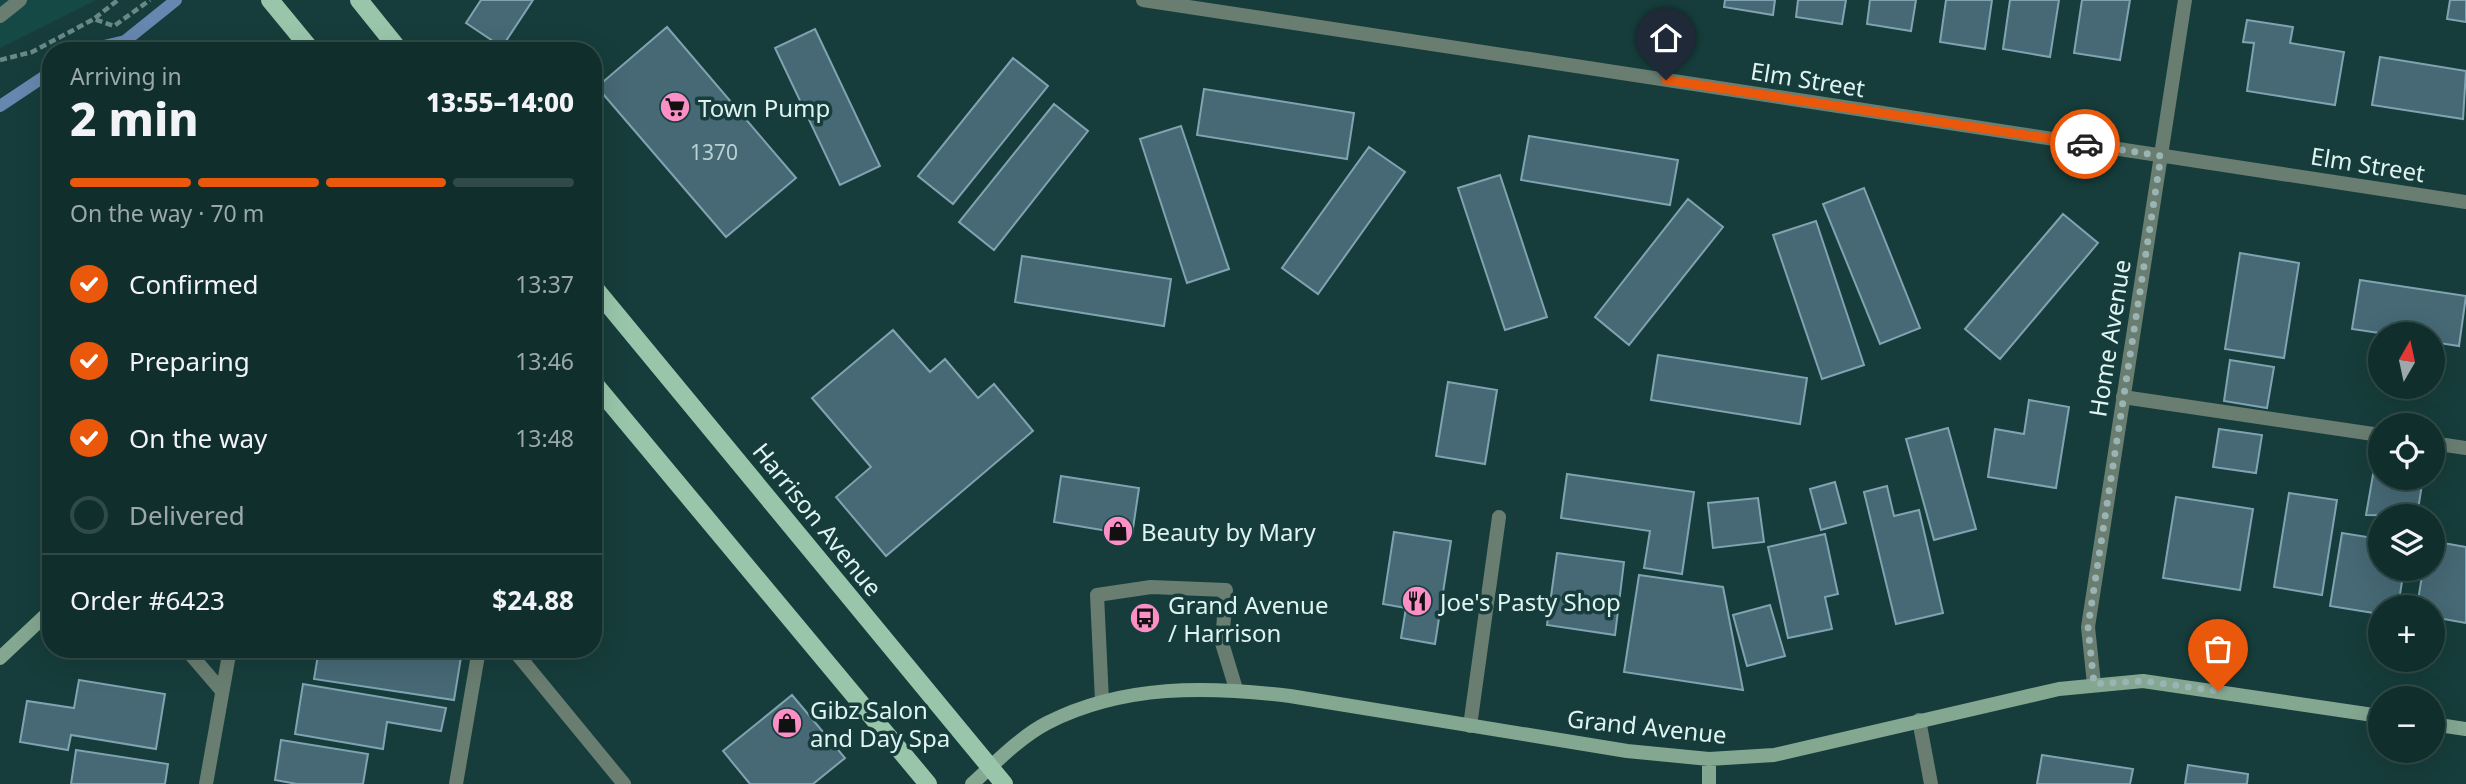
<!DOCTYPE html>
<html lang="en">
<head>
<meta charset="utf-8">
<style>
	body { margin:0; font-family:"Noto Sans",sans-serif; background:#193634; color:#f1f3f6; height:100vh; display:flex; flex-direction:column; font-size:26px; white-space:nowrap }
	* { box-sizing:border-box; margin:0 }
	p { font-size:23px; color:#9ca8a9 }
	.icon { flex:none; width:38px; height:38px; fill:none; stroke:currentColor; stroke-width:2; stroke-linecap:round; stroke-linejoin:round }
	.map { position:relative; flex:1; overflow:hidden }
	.sheet { position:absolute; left:42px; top:42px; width:560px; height:616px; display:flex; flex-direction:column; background:#102e2c; border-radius:28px; box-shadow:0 7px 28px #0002,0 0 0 2px #304a48 }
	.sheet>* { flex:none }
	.needle { width:46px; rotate:9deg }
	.controls { position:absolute; left:2368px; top:322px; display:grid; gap:14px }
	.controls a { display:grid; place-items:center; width:77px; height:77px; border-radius:50%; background:#102e2c; box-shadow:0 7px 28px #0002,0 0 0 2px #304a48; font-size:35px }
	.pin { position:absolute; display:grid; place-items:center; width:60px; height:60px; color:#fff; margin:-72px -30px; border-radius:50% 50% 50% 0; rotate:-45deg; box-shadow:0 0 7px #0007 }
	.pin .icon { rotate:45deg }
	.courier { position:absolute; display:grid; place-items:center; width:70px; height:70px; margin:-35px; border:5px solid #ea580c; border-radius:50%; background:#fff; color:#222; box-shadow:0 2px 9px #0007 }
	.overview em { font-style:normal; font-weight:800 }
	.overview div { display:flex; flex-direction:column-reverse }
	.overview { display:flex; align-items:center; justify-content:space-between; height:119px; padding:0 28px }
	h1 { font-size:46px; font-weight:800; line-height:52px }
	.bar { display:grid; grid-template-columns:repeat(4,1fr); gap:10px 7px; align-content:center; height:84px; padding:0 28px }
	.bar i { height:9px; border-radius:5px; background:#304a48 }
	.bar .active { background:#ea580c }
	.bar p { grid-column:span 4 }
	.line { display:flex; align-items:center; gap:18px; padding:0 28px; border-top:2px solid #304a48 }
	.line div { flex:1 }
	ol { padding:0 28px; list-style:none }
	li { display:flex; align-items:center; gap:21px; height:77px }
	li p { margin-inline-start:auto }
	li .icon { padding:7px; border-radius:50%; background:#ea580c; color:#fff; stroke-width:4 }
	li:last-child { color:#9ca8a9 }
	li i { width:38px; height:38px; border:4px solid #304a48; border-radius:50% }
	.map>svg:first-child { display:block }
	.built { fill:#154946 }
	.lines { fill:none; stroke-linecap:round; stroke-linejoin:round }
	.stream { stroke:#6687af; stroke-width:12 }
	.building { fill:#466975; stroke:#7fa4b1; stroke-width:2 }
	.path { stroke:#698987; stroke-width:4.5; stroke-dasharray:7 3.5; stroke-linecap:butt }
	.lane { stroke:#697e71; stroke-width:14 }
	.street { stroke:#697e71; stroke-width:14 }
	.secondary { stroke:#84a791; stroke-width:14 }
	.primary { stroke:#99c6aa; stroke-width:18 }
	.done { stroke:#99b4b2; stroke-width:7; stroke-dasharray:0 12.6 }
	.route { stroke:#ea580c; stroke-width:9 }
	.labels { text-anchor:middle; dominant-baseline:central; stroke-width:7; stroke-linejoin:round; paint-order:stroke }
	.number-label { font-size:21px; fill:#b9d1d3 }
	.street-label { font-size:24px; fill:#dff4f2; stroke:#163d3b }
	.poi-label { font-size:24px; fill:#dff4f2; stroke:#163d3b; text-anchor:start }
</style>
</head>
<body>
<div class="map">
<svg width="2466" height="784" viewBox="0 0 2466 784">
	<rect width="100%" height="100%" fill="#163d3b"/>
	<path class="built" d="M 0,0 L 96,0 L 0,48 Z"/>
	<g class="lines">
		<path class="stream" d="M 83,51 L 125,41 L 176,0
			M 0,106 L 51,72"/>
	</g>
	<path class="building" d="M 481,0 L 533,0 L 502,47 L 466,23 Z
		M 1725,0 L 1775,0 L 1773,15 L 1724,7 Z
		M 1798,0 L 1846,0 L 1842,24 L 1796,17 Z
		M 1870,0 L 1916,0 L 1911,31 L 1867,24 Z
		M 1946,0 L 1992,0 L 1985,49 L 1940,42 Z
		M 2010,0 L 2059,0 L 2050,57 L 2003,49 Z
		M 2082,0 L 2130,0 L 2120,60 L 2074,53 Z
		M 2450,0 L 2466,0 L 2466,22 L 2447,19 Z
		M 2247,20 L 2293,27 L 2290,43 L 2344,52 L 2335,105 L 2247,91 L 2254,43 L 2243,42 Z
		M 667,27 L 796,178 L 726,237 L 597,87 Z
		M 815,29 L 880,166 L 840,185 L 775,48 Z
		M 2380,57 L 2466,71 L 2463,119 L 2372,105 Z
		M 1013,58 L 1048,86 L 953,204 L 918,176 Z
		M 1204,89 L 1354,113 L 1347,159 L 1197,135 Z
		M 1054,104 L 1088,131 L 994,250 L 959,222 Z
		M 1181,126 L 1229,269 L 1187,283 L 1140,139 Z
		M 1529,136 L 1678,160 L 1670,205 L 1521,180 Z
		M 1369,147 L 1405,172 L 1318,294 L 1282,268 Z
		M 1500,175 L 1547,317 L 1505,330 L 1458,188 Z
		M 1864,188 L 1920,328 L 1880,344 L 1823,204 Z
		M 1688,199 L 1723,227 L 1629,345 L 1595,317 Z
		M 2063,214 L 2098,243 L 2000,359 L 1965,329 Z
		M 1816,221 L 1864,365 L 1822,379 L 1773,235 Z
		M 2240,253 L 2299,263 L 2284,358 L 2225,349 Z
		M 1022,256 L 1171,279 L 1164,326 L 1015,302 Z
		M 2360,280 L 2466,296 L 2459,346 L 2432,342 L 2432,334 L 2386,334 L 2352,329 Z
		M 893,330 L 930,372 L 945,359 L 978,398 L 994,384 L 1033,431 L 886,556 L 836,497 L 871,467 L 812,398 Z
		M 1658,355 L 1807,378 L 1800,424 L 1651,400 Z
		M 2230,360 L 2274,367 L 2267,408 L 2224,401 Z
		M 1448,382 L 1497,390 L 1485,464 L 1436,456 Z
		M 2029,400 L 2069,407 L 2056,488 L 1988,477 L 1995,429 L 2024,434 Z
		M 1948,428 L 1976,529 L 1934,540 L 1906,439 Z
		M 2219,429 L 2262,435 L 2256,473 L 2213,467 Z
		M 2374,469 L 2380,470 L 2380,478 L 2423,478 L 2417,516 L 2366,515 Z
		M 1567,474 L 1694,492 L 1682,574 L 1644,568 L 1650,531 L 1561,518 Z
		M 1061,476 L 1139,488 L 1132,535 L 1054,522 Z
		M 1835,482 L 1846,523 L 1821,530 L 1810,489 Z
		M 1887,486 L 1894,516 L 1919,510 L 1943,613 L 1896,624 L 1864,492 Z
		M 2289,493 L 2337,500 L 2322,595 L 2274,587 Z
		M 2176,497 L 2253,509 L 2240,590 L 2163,578 Z
		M 1758,498 L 1764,542 L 1713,548 L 1708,503 Z
		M 1394,532 L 1451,541 L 1435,644 L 1401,638 L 1406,608 L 1383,604 Z
		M 2342,533 L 2380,539 L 2380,569 L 2404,569 L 2398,607 L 2380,607 L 2380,614 L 2330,606 Z
		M 1825,534 L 1838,594 L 1825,597 L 1832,629 L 1788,638 L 1768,547 Z
		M 2432,541 L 2466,547 L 2466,623 L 2432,617 L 2432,607 L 2417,607 L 2423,569 L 2432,569 Z
		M 1557,553 L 1624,562 L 1615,635 L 1547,625 Z
		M 1639,575 L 1723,587 L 1743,690 L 1624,672 Z
		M 1770,605 L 1785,656 L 1747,666 L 1733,615 Z
		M 319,649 L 462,651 L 454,700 L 314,679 Z
		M 79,680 L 165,694 L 156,749 L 71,735 L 68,750 L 20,742 L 27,701 L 74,708 Z
		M 303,684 L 446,708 L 441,731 L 387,722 L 383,749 L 295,734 Z
		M 792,695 L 845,758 L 813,784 L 750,784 L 723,751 Z
		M 281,740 L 368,754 L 363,784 L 297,784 L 275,780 Z
		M 76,750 L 168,764 L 165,784 L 71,784 Z
		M 2042,755 L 2133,769 L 2130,784 L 2037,784 Z
		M 2188,765 L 2248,774 L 2247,784 L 2185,784 Z"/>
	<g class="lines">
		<path class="path" d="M 95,18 L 118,0
			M 0,60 L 32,52 L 94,19 L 114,26 L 150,0"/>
		<path class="lane" d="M 0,16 L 20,0
			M 2123,397 L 2380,435
			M 2432,443 L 2466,448
			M 513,649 L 624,784
			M 1102,701 L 1097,595 L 1151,587 L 1226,590 L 1222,643 L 1236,689
			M 1919,720 L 1931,784
			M 1470,726 L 1499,517"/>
		<path class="street" d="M 1143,0 L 2466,202
			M 186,649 L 222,691
			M 2094,684 L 2088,627 L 2185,0
			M 206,784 L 230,649
			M 456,784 L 479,649"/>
		<path class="secondary" d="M 0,658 L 51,610
			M 2432,724 L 2466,729
			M 972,784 C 994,764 1020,737 1047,723 C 1123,684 1208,686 1290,696 L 1627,751 L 1709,759 L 1774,755 L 2059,689 L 2143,681 L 2380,716
			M 1709,784 L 1709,759"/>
		<path class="primary" d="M 270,0 L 312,51
			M 359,0 L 400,51
			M 593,286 L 1004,784
			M 593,382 L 928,784"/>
	</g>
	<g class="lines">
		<path class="done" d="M 2085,144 L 2161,156 L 2088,627 L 2094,684 L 2143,681 L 2218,691"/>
		<path class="route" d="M 1666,80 L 2085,144"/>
	</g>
	<defs>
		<g id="supermarket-disc" transform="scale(1.575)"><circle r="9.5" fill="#fb8fc6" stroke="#163d3b"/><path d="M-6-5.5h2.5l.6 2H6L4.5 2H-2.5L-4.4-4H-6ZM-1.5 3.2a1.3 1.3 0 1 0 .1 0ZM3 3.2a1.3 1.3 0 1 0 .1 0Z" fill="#111"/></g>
		<g id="shop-disc" transform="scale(1.575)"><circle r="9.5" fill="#fb8fc6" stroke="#163d3b"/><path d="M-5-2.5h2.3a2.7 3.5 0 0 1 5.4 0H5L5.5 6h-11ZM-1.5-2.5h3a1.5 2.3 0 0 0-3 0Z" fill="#111"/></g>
		<g id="restaurant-disc" transform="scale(1.575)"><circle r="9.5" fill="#fb8fc6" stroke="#163d3b"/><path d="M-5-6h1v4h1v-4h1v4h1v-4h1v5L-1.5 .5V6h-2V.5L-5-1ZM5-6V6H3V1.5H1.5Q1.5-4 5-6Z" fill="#111"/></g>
		<g id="bus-disc" transform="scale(1.575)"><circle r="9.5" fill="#fb8fc6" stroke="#163d3b"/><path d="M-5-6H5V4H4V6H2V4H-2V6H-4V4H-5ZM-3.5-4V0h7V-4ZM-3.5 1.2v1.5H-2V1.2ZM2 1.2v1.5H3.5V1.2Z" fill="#111"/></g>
	</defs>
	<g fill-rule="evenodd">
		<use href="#supermarket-disc" x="675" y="107"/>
		<use href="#shop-disc" x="1118" y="531"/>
		<use href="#restaurant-disc" x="1417" y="601"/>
		<use href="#bus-disc" x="1145" y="618"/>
		<use href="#shop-disc" x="787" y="723"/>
	</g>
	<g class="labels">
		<g class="number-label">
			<text x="714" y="152">1370</text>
		</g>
		<g class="street-label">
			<text transform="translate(1808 79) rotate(9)">Elm Street</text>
			<text transform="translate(2368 164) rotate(9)">Elm Street</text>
			<text transform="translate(2109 338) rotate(-81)">Home Avenue</text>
			<text transform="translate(818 519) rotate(51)">Harrison Avenue</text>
			<text transform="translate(1647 726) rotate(6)">Grand Avenue</text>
		</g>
		<g class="poi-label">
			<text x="698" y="107">Town Pump</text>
			<text x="1141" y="531">Beauty by Mary</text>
			<text x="1440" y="601">Joe's Pasty Shop</text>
			<text x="1168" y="604">Grand Avenue<tspan x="1168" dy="28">/ Harrison</tspan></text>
			<text x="810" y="709">Gibz Salon<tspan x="810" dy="28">and Day Spa</tspan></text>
		</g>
	</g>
</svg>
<div class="controls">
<a><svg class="needle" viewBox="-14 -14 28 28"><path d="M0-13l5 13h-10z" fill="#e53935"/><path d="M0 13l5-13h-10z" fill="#9ca8a9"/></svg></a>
<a><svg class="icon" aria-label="locate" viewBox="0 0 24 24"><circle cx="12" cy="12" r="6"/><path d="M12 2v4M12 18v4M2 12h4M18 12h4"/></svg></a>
<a><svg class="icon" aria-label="layers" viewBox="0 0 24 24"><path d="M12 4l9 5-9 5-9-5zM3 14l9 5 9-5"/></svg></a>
<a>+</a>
<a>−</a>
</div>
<div class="pin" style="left:2218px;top:691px;background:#ea580c"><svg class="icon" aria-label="bag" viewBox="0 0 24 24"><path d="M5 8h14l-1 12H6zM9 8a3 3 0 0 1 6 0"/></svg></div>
<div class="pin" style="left:1666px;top:80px;background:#1f2937"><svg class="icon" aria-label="home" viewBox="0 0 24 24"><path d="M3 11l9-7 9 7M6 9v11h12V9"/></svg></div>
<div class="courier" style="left:2085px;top:144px"><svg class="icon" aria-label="car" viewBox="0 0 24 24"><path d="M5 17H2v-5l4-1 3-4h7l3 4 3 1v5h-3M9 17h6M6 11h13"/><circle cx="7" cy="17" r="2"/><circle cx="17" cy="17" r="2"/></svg></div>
<section class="sheet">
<div class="overview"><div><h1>2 min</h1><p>Arriving in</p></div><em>13:55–14:00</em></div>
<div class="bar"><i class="active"></i><i class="active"></i><i class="active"></i><i></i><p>On the way · 70 m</p></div>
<ol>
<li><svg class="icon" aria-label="check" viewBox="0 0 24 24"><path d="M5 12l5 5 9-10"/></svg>Confirmed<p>13:37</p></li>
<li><svg class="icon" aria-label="check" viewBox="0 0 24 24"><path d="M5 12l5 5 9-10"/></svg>Preparing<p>13:46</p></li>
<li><svg class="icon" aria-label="check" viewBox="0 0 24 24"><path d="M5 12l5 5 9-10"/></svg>On the way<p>13:48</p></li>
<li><i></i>Delivered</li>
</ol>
<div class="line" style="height:91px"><div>Order #6423</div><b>$24.88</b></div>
</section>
</div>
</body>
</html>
